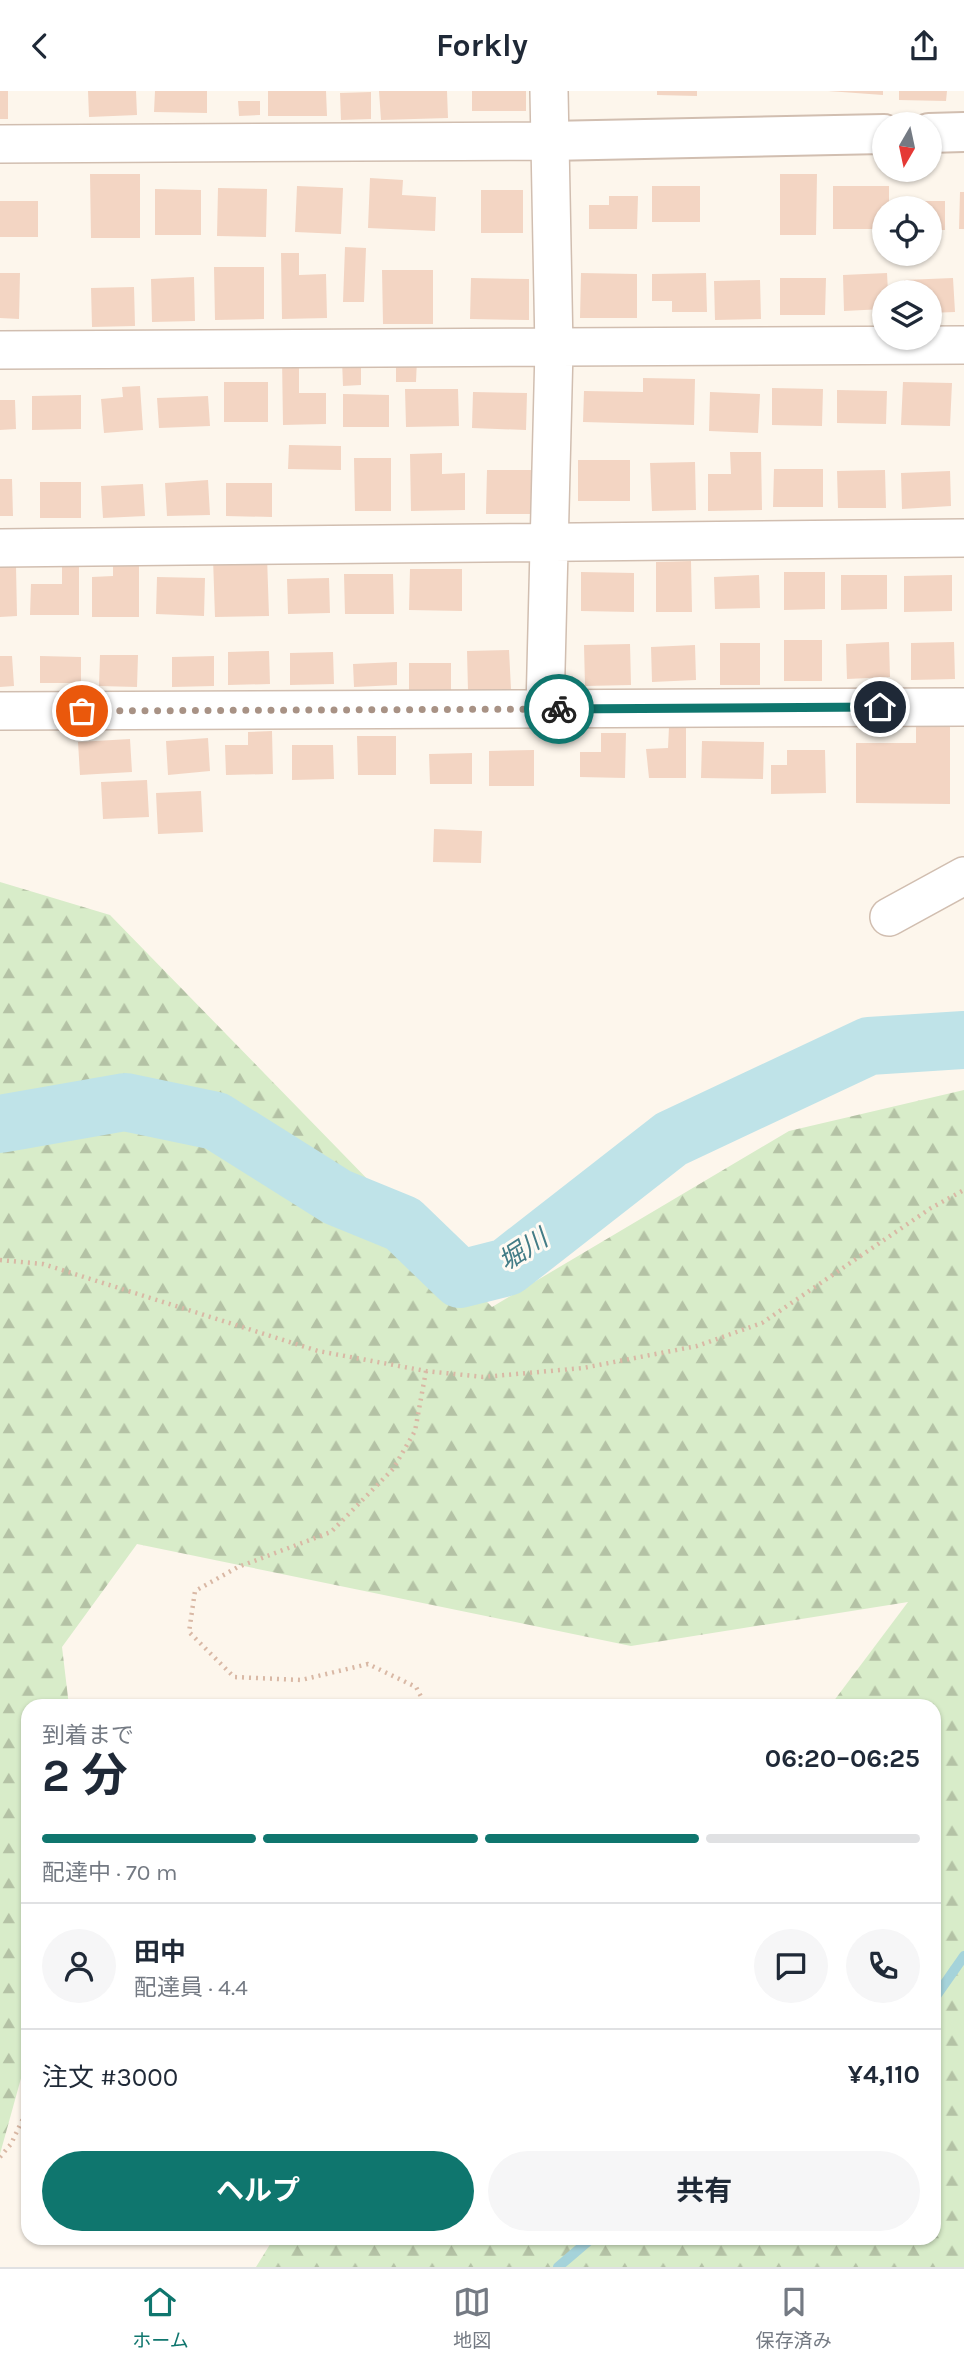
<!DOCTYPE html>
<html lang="ja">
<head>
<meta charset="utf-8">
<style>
	body { margin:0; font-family:Karla,"Noto Sans JP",sans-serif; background:#f6f6f7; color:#1f2937; height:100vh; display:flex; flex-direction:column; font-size:26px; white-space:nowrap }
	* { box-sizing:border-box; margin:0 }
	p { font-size:23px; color:#747a83 }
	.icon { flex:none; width:38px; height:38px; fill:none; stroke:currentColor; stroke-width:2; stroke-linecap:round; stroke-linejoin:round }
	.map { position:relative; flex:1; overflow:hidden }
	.sheet { position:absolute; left:21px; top:1608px; width:920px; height:546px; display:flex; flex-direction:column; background:#fff; border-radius:21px; box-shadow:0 2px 5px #0004 }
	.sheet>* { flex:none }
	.needle { width:46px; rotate:189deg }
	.tools { position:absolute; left:872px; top:21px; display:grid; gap:14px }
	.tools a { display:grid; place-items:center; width:70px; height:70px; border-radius:50%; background:#fff; box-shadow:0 2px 5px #0004; font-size:35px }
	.pin { position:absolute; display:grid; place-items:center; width:60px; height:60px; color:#fff; margin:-30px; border:4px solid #fff; border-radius:50%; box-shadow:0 2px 7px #0007 }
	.courier { position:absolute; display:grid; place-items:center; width:70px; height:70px; margin:-35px; border:5px solid #0f766e; border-radius:50%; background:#fff; color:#222; box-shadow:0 2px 9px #0007 }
	.overview em { font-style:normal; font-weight:700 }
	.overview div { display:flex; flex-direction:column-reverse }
	.overview { display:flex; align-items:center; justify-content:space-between; height:119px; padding:0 21px }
	h1 { font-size:46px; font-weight:700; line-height:52px }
	.bar { display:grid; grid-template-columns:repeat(4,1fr); gap:10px 7px; align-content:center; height:84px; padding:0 21px }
	.bar i { height:9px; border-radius:5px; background:#e0e1e3 }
	.bar .current { background:#0f766e }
	.bar p { grid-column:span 4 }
	.line { display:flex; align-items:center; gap:18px; padding:0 21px; border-top:2px solid #e0e1e3 }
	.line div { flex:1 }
	.round { display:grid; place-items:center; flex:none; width:74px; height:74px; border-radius:37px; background:#f6f6f7 }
	.cta { display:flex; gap:14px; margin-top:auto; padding:14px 21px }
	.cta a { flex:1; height:80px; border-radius:42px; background:#0f766e; color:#fff; font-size:28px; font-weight:700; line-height:80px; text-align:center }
	.cta a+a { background:#f6f6f7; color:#1f2937 }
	header { display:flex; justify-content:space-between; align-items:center; height:91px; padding:0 21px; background:#fff; font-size:32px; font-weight:700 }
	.dock { display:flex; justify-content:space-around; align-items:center; height:98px; border-top:2px solid #e0e1e3; background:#fff; font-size:19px; color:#747a83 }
	.dock a { display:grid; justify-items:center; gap:4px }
	.dock .current { color:#0f766e }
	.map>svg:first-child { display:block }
	.forest { fill:url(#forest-firs) }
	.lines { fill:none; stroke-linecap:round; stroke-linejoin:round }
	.stream { stroke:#a5d3da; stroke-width:10 }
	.river { stroke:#bfe3e8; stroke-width:58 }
	.building { fill:#f3d5c3 }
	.minor-casing { stroke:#d1beb0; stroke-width:40 }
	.tertiary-casing { stroke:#d1beb0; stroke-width:42 }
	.path { stroke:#d9b8a5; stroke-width:4.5; stroke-dasharray:2 5; stroke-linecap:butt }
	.minor { stroke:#fff; stroke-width:37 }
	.tertiary { stroke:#fff; stroke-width:38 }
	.done { stroke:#a89285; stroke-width:7; stroke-dasharray:0 12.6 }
	.route { stroke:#0f766e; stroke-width:9 }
	.labels { text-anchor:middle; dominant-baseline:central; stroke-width:6; stroke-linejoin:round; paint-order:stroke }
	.water-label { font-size:26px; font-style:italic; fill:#437c86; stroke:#fffaf3 }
</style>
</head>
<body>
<header><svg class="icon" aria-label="back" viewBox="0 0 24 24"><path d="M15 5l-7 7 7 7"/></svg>Forkly<svg class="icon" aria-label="share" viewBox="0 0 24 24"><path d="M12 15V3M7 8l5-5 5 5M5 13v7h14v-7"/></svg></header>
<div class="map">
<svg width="964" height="2176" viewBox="0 0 964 2176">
	<defs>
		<pattern id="forest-firs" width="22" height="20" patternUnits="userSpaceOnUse" patternTransform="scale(1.75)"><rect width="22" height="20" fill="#d8ecc9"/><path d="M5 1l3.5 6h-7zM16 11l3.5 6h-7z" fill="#b4c2a5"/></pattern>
	</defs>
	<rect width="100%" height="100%" fill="#fdf6ec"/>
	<path class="forest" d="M 0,791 L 110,824 L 492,1216 L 789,1040 L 964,999 L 964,2176 L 256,2176 L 274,2147 L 934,2147 L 934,1615 L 830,1615 L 908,1511 L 631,1555 L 137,1453 L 62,1556 L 69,1615 L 28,1615 L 28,1962 L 0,2063 Z"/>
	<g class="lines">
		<path class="stream" d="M 934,1908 L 964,1865
			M 558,2176 L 592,2147"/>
		<path class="river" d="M 0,1033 L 125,1011 L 216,1030 L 337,1106 L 403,1133 L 460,1188 L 507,1176 L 671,1048 L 869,955 L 964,949"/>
	</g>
	<path class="building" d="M 0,0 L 8,0 L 8,28 L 0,28 Z
		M 88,0 L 136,0 L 137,24 L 89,26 Z
		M 155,0 L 207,0 L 207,22 L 154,21 Z
		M 268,0 L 326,0 L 327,25 L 268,25 Z
		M 379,0 L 447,0 L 448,27 L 381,29 Z
		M 472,0 L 526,0 L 526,20 L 472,20 Z
		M 657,0 L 697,0 L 697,5 L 657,4 Z
		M 828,0 L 883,0 L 883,4 Z
		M 899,0 L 947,0 L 946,10 L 899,9 Z
		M 371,1 L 371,28 L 341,29 L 340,2 Z
		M 238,10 L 260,10 L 260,24 L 239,25 Z
		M 90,83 L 140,83 L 140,147 L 91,147 Z
		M 780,83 L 817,83 L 816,144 L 780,144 Z
		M 370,87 L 403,89 L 402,104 L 436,106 L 435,140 L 368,137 Z
		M 297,95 L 343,97 L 341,143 L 295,141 Z
		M 652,95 L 700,95 L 700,131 L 652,131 Z
		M 833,95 L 889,95 L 889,117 L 884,117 L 884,138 L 833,138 Z
		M 218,97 L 267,98 L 266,146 L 217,145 Z
		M 155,98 L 201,99 L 201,144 L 155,144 Z
		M 481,99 L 523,99 L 523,142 L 481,142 Z
		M 960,101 L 964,101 L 964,138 L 959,138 Z
		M 609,105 L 638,105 L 637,138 L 589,138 L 589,114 L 609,114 Z
		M 0,110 L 38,110 L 38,146 L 0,146 Z
		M 904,110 L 945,110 L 945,139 L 929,139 L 929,117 L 904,117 Z
		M 345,156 L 366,157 L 364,211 L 343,211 Z
		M 281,162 L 299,162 L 299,184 L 326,183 L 327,227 L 282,228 Z
		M 214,176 L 264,176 L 264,228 L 215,229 Z
		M 382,179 L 433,179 L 433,233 L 383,233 Z
		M 0,182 L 20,182 L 19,228 L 0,227 Z
		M 581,182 L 637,183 L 637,227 L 580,227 Z
		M 706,182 L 707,221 L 672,221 L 672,210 L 652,210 L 652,183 Z
		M 887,182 L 888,201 L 884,201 L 884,218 L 844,220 L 843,184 Z
		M 194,186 L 195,230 L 152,231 L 151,188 Z
		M 471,187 L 529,188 L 529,229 L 470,228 Z
		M 780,187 L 826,187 L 825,224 L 780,224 Z
		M 953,187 L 955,221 L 929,222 L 929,201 L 904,201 L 904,189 Z
		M 760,189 L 761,228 L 715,229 L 714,190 Z
		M 134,196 L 135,235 L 92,236 L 91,197 Z
		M 396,267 L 417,268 L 416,291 L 396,291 Z
		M 282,268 L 299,268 L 299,302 L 326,302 L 326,333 L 283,334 Z
		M 342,269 L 361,269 L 361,294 L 343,295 Z
		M 643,287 L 695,288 L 694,334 L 583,331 L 584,300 L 643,301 Z
		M 224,291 L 268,291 L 268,331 L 224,331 Z
		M 903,291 L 952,292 L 950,335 L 901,334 Z
		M 140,295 L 143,339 L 104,342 L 101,308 L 123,306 L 122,296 Z
		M 772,297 L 823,298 L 822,335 L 772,334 Z
		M 405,298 L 458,298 L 459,335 L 406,336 Z
		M 837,299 L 887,300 L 886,333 L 837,332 Z
		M 473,301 L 527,302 L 526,339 L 472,337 Z
		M 710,301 L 760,303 L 758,342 L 709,340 Z
		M 343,303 L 389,304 L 389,336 L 343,336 Z
		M 81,304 L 81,338 L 32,339 L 32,305 Z
		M 208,305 L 210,335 L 159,337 L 157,307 Z
		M 0,309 L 15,309 L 16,338 L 0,339 Z
		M 289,354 L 341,355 L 341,379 L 288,378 Z
		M 730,361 L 761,361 L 762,419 L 708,420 L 708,383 L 731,383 Z
		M 442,362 L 442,383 L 465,382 L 465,419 L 411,420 L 410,363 Z
		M 354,367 L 391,367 L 391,420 L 355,420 Z
		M 578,369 L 630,369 L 630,410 L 578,410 Z
		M 695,371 L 696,419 L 652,420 L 650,372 Z
		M 774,378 L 823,378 L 823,416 L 773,416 Z
		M 487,379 L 534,379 L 534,423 L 486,423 Z
		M 885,379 L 886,417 L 838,417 L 837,380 Z
		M 950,380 L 951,415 L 902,418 L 901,382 Z
		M 0,388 L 12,388 L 13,425 L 0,425 Z
		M 208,389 L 210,424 L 167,425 L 165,392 Z
		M 40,391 L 81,391 L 81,427 L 40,427 Z
		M 226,392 L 272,392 L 272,426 L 226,425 Z
		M 143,393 L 145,425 L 103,427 L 101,395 Z
		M 267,465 L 269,525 L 215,526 L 213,467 Z
		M 113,468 L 139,468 L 139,526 L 92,526 L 92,486 L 113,485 Z
		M 691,470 L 692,521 L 656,521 L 656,471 Z
		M 62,473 L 79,473 L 79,524 L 30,524 L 31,493 L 62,493 Z
		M 16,475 L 17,525 L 0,526 L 0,476 Z
		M 410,478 L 462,478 L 462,520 L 409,519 Z
		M 581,481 L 634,482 L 634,521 L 581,520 Z
		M 784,481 L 825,481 L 825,518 L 784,519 Z
		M 344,483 L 393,483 L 394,523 L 345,523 Z
		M 759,484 L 760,517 L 715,518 L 714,486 Z
		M 841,484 L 887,484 L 887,518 L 841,519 Z
		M 952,484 L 952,520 L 904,521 L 904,485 Z
		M 157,486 L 205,487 L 204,525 L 156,523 Z
		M 329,487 L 330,522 L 288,523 L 287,488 Z
		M 784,549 L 822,549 L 822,590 L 784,590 Z
		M 889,551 L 890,586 L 847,588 L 846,553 Z
		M 954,551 L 955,588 L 911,589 L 911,552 Z
		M 720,552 L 760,552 L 760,594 L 720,594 Z
		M 630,553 L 631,594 L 585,595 L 584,554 Z
		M 695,554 L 696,589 L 652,591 L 651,556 Z
		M 509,559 L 511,598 L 468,600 L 467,560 Z
		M 269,560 L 270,593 L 228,594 L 228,561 Z
		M 333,561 L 334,593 L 290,594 L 290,562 Z
		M 100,564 L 138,564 L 137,596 L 99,595 Z
		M 0,565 L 12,565 L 14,595 L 0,596 Z
		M 40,565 L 81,566 L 81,592 L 40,592 Z
		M 214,565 L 214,595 L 172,596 L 172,566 Z
		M 397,571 L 397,594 L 354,596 L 353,573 Z
		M 409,572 L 451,572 L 451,600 L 409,600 Z
		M 916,633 L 950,633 L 950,713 L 856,712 L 856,652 L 916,652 Z
		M 669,636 L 686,636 L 686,687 L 649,687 L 646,658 L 668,657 Z
		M 272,640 L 273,683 L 226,684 L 225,654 L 248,654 L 248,641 Z
		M 601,642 L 626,642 L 625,687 L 580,686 L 580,661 L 601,661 Z
		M 357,645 L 396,645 L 396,684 L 358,684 Z
		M 208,647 L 210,680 L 168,684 L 166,650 Z
		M 130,648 L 132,681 L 80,684 L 78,651 Z
		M 702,650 L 764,651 L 763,688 L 701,687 Z
		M 292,654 L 333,654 L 334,688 L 292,689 Z
		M 534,659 L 534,695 L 489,695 L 489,660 Z
		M 787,659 L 825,659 L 826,702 L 771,703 L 771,674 L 787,674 Z
		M 472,662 L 472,693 L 430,693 L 429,663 Z
		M 147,689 L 149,726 L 103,728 L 101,691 Z
		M 201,700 L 203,741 L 158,743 L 156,702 Z
		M 434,738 L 482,740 L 481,772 L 433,771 Z"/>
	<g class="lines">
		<g class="minor-casing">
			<path id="minor" d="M 0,53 L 549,50
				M 0,259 L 964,254
				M 0,457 L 964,447
				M 545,618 L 554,258 L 549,0
				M 0,620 L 964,616
				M 889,826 L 964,785"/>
		</g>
		<g class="tertiary-casing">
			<path id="tertiary" d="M 929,42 L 964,41
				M 549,50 L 884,43"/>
		</g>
		<path class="path" d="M 0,1169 L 43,1173 L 318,1260 L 426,1280 L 483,1286 L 583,1277 L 697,1255 L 762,1232 L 931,1117 L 964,1099
			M 426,1280 L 415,1340 L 393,1378 L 331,1441 L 238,1476 L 195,1500 L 189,1541 L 234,1586 L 301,1589 L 368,1573 L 416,1596 L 426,1615
			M 0,2066 L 11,2053 L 28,2017"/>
		<use href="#minor" class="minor"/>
		<use href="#tertiary" class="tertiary"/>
	</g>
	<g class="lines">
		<path class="done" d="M 82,620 L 559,618"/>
		<path class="route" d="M 559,618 L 880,616"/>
	</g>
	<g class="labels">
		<g class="water-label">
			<text transform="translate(523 1159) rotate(-33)">堀川</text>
		</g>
	</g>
</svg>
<div class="tools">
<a><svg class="needle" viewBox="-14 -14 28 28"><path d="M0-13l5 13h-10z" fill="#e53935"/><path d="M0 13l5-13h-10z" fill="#747a83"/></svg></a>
<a><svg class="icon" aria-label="locate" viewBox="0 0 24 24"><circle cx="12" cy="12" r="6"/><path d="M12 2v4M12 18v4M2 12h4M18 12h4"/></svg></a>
<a><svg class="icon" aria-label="layers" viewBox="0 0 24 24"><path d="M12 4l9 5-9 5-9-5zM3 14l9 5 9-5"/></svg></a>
</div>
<div class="pin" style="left:82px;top:620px;background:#ea580c"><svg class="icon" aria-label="bag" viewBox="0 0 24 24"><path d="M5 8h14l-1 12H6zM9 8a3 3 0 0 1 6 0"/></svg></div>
<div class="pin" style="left:880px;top:616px;background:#1f2937"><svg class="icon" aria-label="home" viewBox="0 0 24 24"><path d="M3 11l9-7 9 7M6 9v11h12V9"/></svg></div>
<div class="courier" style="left:559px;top:618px"><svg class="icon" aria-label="bike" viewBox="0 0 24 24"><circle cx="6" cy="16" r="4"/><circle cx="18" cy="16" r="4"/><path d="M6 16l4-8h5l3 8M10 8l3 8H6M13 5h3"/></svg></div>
<section class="sheet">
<div class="overview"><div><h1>2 分</h1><p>到着まで</p></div><em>06:20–06:25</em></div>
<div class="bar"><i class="current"></i><i class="current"></i><i class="current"></i><i></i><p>配達中 · 70 m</p></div>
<div class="line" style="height:126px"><a class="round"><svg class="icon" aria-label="person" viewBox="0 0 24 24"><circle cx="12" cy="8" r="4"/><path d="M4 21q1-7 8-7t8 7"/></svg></a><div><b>田中</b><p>配達員 · 4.4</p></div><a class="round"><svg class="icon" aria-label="chat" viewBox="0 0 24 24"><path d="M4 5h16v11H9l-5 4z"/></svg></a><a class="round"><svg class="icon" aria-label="phone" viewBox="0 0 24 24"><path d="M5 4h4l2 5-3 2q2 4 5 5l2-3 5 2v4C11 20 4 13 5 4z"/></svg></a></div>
<div class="line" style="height:91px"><div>注文 #3000</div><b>¥4,110</b></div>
<div class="cta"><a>ヘルプ</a><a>共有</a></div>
</section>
</div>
<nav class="dock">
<a class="current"><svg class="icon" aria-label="home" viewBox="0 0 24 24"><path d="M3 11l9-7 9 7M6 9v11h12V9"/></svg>ホーム</a>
<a><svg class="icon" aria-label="map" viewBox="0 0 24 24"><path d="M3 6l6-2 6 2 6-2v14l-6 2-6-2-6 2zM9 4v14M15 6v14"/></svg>地図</a>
<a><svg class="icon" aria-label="saved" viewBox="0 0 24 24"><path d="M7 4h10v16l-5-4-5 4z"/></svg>保存済み</a>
</nav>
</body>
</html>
